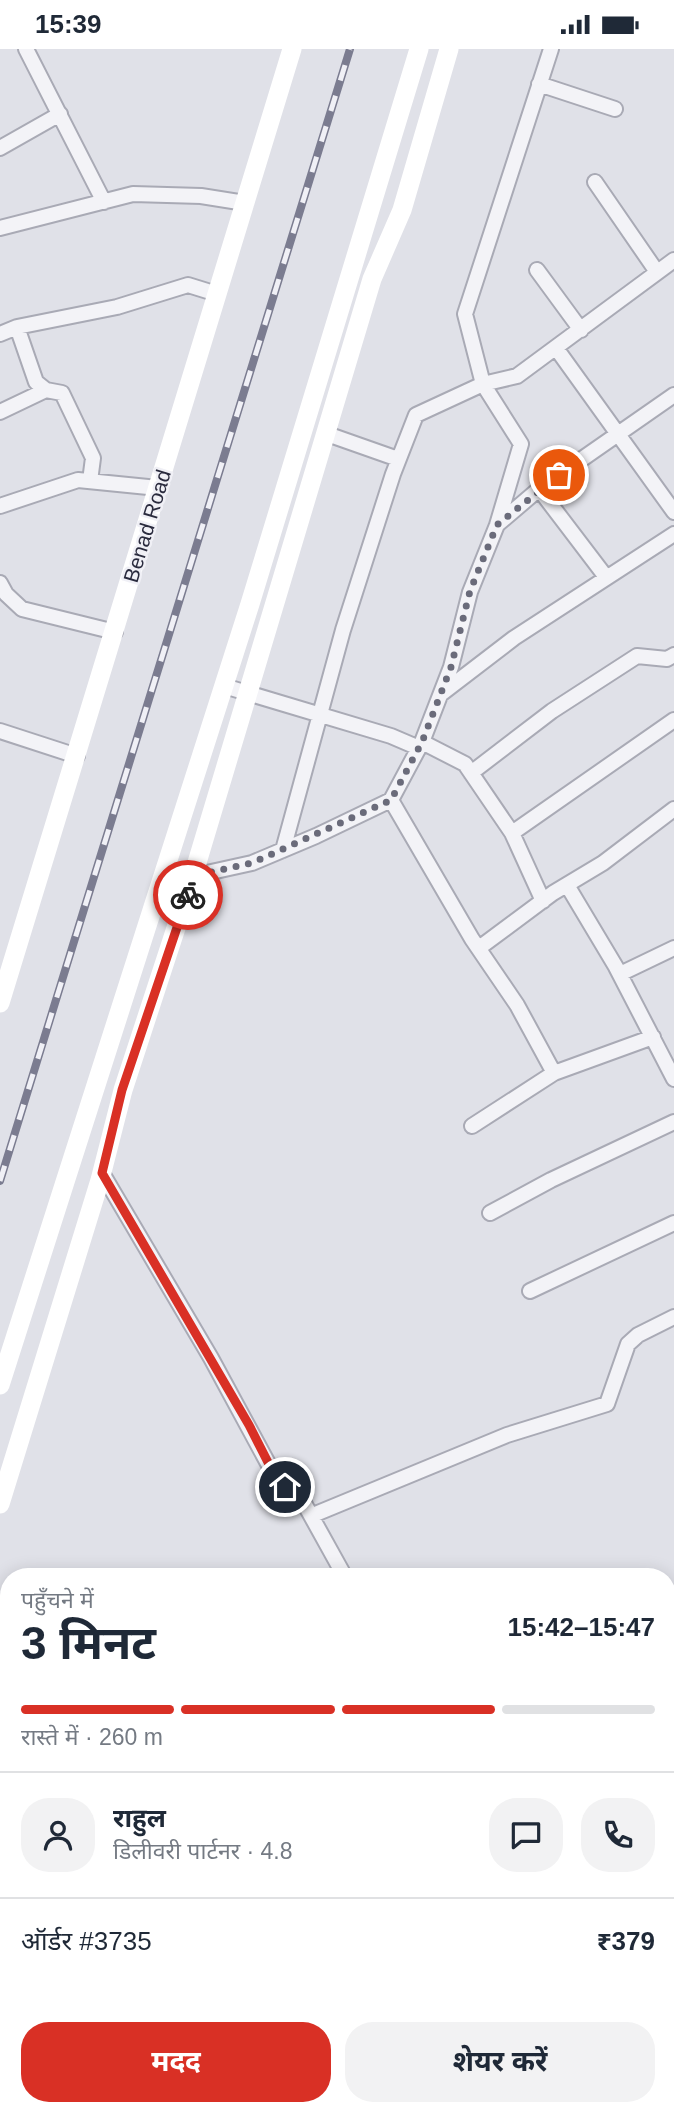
<!DOCTYPE html>
<html lang="hi">
<head>
<meta charset="utf-8">
<style>
	body { margin:0; font-family:Arial,"Noto Sans Devanagari",sans-serif; background:#f2f2f3; color:#1f2937; height:100vh; display:flex; flex-direction:column; font-size:26px; white-space:nowrap }
	* { box-sizing:border-box; margin:0 }
	p { font-size:23px; color:#747a83 }
	.icon { flex:none; width:38px; height:38px; fill:none; stroke:currentColor; stroke-width:2; stroke-linecap:round; stroke-linejoin:round }
	.map { position:relative; flex:1; overflow:hidden }
	.side { position:absolute; left:0px; top:1519px; width:676px; height:548px; display:flex; flex-direction:column; background:#fff; border-radius:28px 28px 0 0; box-shadow:0 4px 18px #0003 }
	.side>* { flex:none }
	.pin { position:absolute; display:grid; place-items:center; width:60px; height:60px; color:#fff; margin:-30px; border:4px solid #fff; border-radius:50%; box-shadow:0 2px 7px #0007 }
	.courier { position:absolute; display:grid; place-items:center; width:70px; height:70px; margin:-35px; border:5px solid #d93025; border-radius:50%; background:#fff; color:#222; box-shadow:0 2px 9px #0007 }
	.overview em { font-style:normal; font-weight:700 }
	.overview div { display:flex; flex-direction:column-reverse }
	.overview { display:flex; align-items:center; justify-content:space-between; height:119px; padding:0 21px }
	h1 { font-size:46px; font-weight:700; line-height:52px }
	.bar { display:grid; grid-template-columns:repeat(4,1fr); gap:10px 7px; align-content:center; height:84px; padding:0 21px }
	.bar i { height:9px; border-radius:5px; background:#e0e1e3 }
	.bar .active { background:#d93025 }
	.bar p { grid-column:span 4 }
	.line { display:flex; align-items:center; gap:18px; padding:0 21px; border-top:2px solid #e0e1e3 }
	.line div { flex:1 }
	.round { display:grid; place-items:center; flex:none; width:74px; height:74px; border-radius:28px; background:#f2f2f3 }
	.primary-button { display:flex; gap:14px; margin-top:auto; padding:14px 21px }
	.primary-button a { flex:1; height:80px; border-radius:28px; background:#d93025; color:#fff; font-size:28px; font-weight:700; line-height:80px; text-align:center }
	.primary-button a+a { background:#f2f2f3; color:#1f2937 }
	.status { display:flex; justify-content:space-between; align-items:center; height:49px; padding:0 35px; background:#fff; direction:ltr }
	.status svg { height:19px; fill:currentColor }
	.map>svg:first-child { display:block }
	.lines { fill:none; stroke-linecap:round; stroke-linejoin:round }
	.street-casing { stroke:#a9aab5; stroke-width:18 }
	.street { stroke:#f3f3f7; stroke-width:14 }
	.secondary { stroke:#fff; stroke-width:19 }
	.rail-casing { stroke:#7b7c90; stroke-width:8 }
	.rail { stroke:#f0f0f6; stroke-width:5; stroke-dasharray:16; stroke-linecap:butt }
	.done { stroke:#6a6b7a; stroke-width:7; stroke-dasharray:0 12.6 }
	.route { stroke:#d93025; stroke-width:9 }
	.labels { text-anchor:middle; dominant-baseline:central; stroke-width:5; stroke-linejoin:round; paint-order:stroke }
	.street-label { font-size:21px; fill:#2a2b3e; stroke:#f0f0f6 }
</style>
</head>
<body>
<div class="status"><b>15:39</b><svg viewBox="0 0 49 12"><path d="M0 12V9h3v3zM5 12V6h3v6zM10 12V3h3v9zM15 12V0h3v12zM26 1h20v11H26zM47 4h2v5h-2z"/></svg></div>
<div class="map">
<svg width="674" height="2066" viewBox="0 0 674 2066">
	<rect width="100%" height="100%" fill="#e0e1e8"/>
	<g class="lines">
		<g class="street-casing">
			<path id="street" d="M 26,0 L 104,153
				M 539,35 L 615,60
				M 0,99 L 60,65
				M 595,133 L 657,223
				M 0,179 L 133,145 L 201,147 L 245,154
				M 537,221 L 581,281
				M 17,278 L 36,333 L 46,341 L 62,344 L 93,409 L 90,432
				M 0,285 L 17,278 L 117,258 L 188,236 L 217,245
				M 556,299 L 674,463
				M 0,363 L 46,341
				M 327,385 L 398,410
				M 539,440 L 606,528
				M 0,457 L 78,431 L 158,439
				M 498,475 L 539,440 L 674,346
				M 0,534 L 6,545 L 22,560 L 115,583
				M 224,637 L 391,687 L 419,699
				M 441,645 L 514,589 L 674,485
				M 0,682 L 77,707
				M 422,693 L 465,715 L 512,784 L 543,852
				M 471,724 L 552,662 L 637,607 L 667,610 L 674,606
				M 391,751 L 472,890 L 517,956 L 554,1024 L 472,1077
				M 512,784 L 674,671
				M 283,801 L 343,581 L 393,425 L 416,366 L 483,335 L 517,327 L 674,211
				M 193,827 L 252,814 L 316,787 L 391,751 L 422,693 L 451,618 L 470,543 L 497,476 L 521,395 L 483,335 L 465,265 L 551,0
				M 567,836 L 616,918 L 674,1030
				M 479,899 L 553,844 L 603,814 L 674,760
				M 620,925 L 674,899
				M 554,1024 L 653,988
				M 102,1124 L 211,1309 L 277,1431 L 299,1445 L 345,1528
				M 490,1164 L 551,1131 L 674,1073
				M 530,1242 L 674,1174
				M 313,1466 L 507,1386 L 607,1355 L 628,1295 L 638,1286 L 674,1268
				M 667,1927 L 674,1942
				M 667,1979 L 674,1977
				M 0,1993 L 9,1988
				M 95,2058 L 98,2066
				M 424,2058 L 426,2066
				M 250,2066 L 279,2058"/>
		</g>
		<use href="#street" class="street"/>
		<path class="secondary" d="M 0,954 L 292,0
			M 0,1336 L 250,555 L 419,0
			M 0,1455 L 100,1131 L 123,1041 L 193,827 L 372,230 L 402,161 L 449,0
			M 667,1700 L 674,1697
			M 667,1727 L 674,1725
			M 0,1882 L 9,1898"/>
		<g class="rail-casing">
			<path id="rail" d="M 0,1132 L 350,0"/>
		</g>
		<use href="#rail" class="rail"/>
	</g>
	<g class="lines">
		<path class="done" d="M 188,846 L 194,827 L 252,814 L 391,751 L 422,693 L 451,618 L 470,542 L 497,476 L 559,426"/>
		<path class="route" d="M 188,846 L 122,1041 L 102,1124 L 249,1376 L 277,1431 L 285,1438"/>
	</g>
	<g class="labels">
		<g class="street-label">
			<text transform="translate(147 477) rotate(-73)">Benad Road</text>
		</g>
	</g>
</svg>
<div class="pin" style="left:559px;top:426px;background:#ea580c"><svg class="icon" aria-label="bag" viewBox="0 0 24 24"><path d="M5 8h14l-1 12H6zM9 8a3 3 0 0 1 6 0"/></svg></div>
<div class="pin" style="left:285px;top:1438px;background:#1f2937"><svg class="icon" aria-label="home" viewBox="0 0 24 24"><path d="M3 11l9-7 9 7M6 9v11h12V9"/></svg></div>
<div class="courier" style="left:188px;top:846px"><svg class="icon" aria-label="bike" viewBox="0 0 24 24"><circle cx="6" cy="16" r="4"/><circle cx="18" cy="16" r="4"/><path d="M6 16l4-8h5l3 8M10 8l3 8H6M13 5h3"/></svg></div>
<section class="side">
<div class="overview"><div><h1>3 मिनट</h1><p>पहुँचने में</p></div><em>15:42–15:47</em></div>
<div class="bar"><i class="active"></i><i class="active"></i><i class="active"></i><i></i><p>रास्ते में · 260 m</p></div>
<div class="line" style="height:126px"><a class="round"><svg class="icon" aria-label="person" viewBox="0 0 24 24"><circle cx="12" cy="8" r="4"/><path d="M4 21q1-7 8-7t8 7"/></svg></a><div><b>राहुल</b><p>डिलीवरी पार्टनर · 4.8</p></div><a class="round"><svg class="icon" aria-label="chat" viewBox="0 0 24 24"><path d="M4 5h16v11H9l-5 4z"/></svg></a><a class="round"><svg class="icon" aria-label="phone" viewBox="0 0 24 24"><path d="M5 4h4l2 5-3 2q2 4 5 5l2-3 5 2v4C11 20 4 13 5 4z"/></svg></a></div>
<div class="line" style="height:91px"><div>ऑर्डर #3735</div><b>₹379</b></div>
<div class="primary-button"><a>मदद</a><a>शेयर करें</a></div>
</section>
</div>
</body>
</html>
